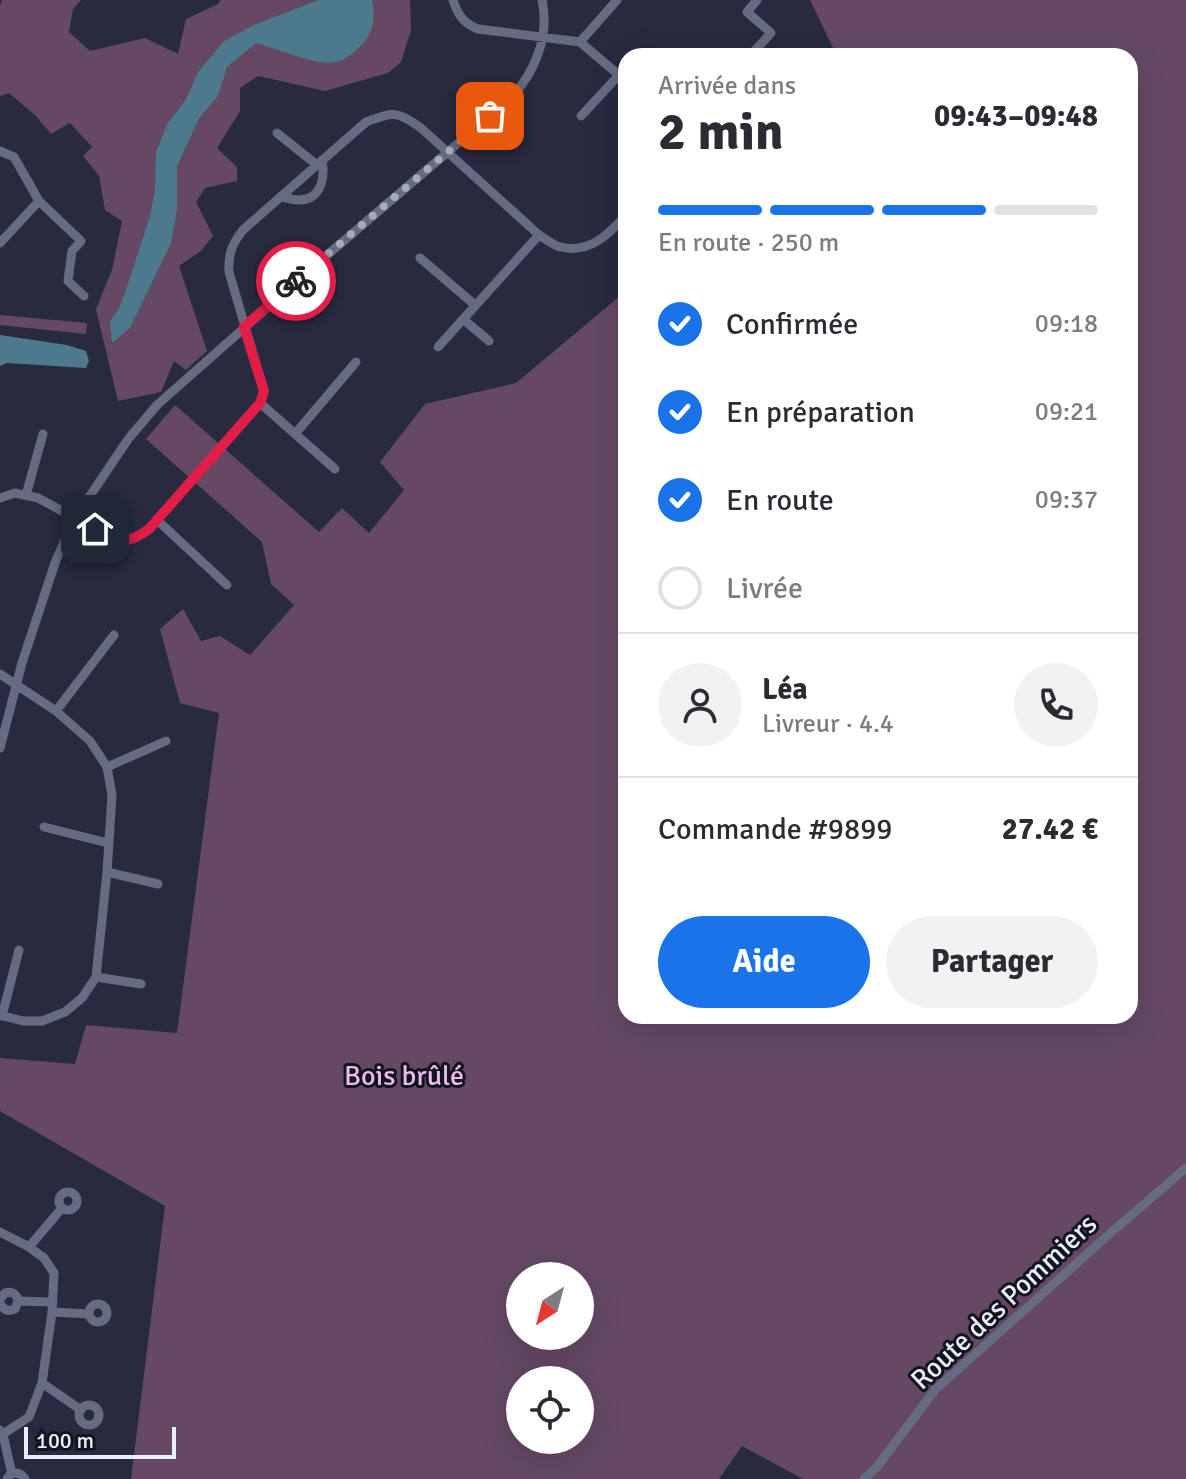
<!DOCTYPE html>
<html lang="fr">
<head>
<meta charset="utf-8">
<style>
	body { margin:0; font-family:Signika,sans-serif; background:#f2f2f3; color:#2b2b33; height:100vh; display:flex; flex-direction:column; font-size:30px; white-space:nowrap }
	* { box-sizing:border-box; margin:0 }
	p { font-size:26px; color:#7c7c81 }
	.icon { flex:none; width:44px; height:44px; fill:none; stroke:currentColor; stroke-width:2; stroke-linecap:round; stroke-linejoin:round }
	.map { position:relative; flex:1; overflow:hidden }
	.drawer { position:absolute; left:618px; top:48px; width:520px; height:976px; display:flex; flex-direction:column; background:#fff; border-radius:24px; box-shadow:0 8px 32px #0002 }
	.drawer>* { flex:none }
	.needle { width:52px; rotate:216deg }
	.fabs { position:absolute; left:506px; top:1262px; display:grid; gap:16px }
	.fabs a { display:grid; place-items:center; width:88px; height:88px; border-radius:50%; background:#fff; box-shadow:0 8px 32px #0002; font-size:40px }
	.scale { position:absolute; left:24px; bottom:20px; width:152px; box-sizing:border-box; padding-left:8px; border:4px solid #ebeefb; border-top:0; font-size:22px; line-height:28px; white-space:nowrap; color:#ebeefb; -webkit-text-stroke:6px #13151e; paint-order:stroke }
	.pin { position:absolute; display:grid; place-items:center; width:68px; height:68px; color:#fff; margin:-34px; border-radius:16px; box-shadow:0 4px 12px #0006 }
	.courier { position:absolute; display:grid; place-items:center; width:80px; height:80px; margin:-40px; border:6px solid #e11d48; border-radius:50%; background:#fff; color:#222; box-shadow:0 2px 10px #0007 }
	.summary em { font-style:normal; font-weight:800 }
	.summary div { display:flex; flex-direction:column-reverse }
	.summary { display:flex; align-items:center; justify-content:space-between; height:136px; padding:0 40px }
	h1 { font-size:52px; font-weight:800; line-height:60px }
	.bar { display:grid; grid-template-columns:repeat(4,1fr); gap:12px 8px; align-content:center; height:96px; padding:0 40px }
	.bar i { height:10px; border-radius:6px; background:#e1e1e2 }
	.bar .selected { background:#1a73e8 }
	.bar p { grid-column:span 4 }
	.line { display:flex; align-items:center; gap:20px; padding:0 40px; border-top:2px solid #e1e1e2 }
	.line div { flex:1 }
	.round { display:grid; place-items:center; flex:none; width:84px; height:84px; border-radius:42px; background:#f2f2f3 }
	ol { padding:0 40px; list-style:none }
	li { display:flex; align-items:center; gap:24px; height:88px }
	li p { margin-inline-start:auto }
	li .icon { padding:8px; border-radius:50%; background:#1a73e8; color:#fff; stroke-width:4 }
	li:last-child { color:#7c7c81 }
	li i { width:44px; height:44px; border:4px solid #e1e1e2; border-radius:50% }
	.cta { display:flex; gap:16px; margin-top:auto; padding:16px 40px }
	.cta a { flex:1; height:92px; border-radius:48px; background:#1a73e8; color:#fff; font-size:32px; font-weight:800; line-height:92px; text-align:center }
	.cta a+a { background:#f2f2f3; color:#2b2b33 }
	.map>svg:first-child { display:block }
	.green { fill:#644864; fill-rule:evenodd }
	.water { fill:#4c7a8c }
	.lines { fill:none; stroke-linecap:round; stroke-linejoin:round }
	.street { stroke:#666b82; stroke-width:9 }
	.done { stroke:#a7aab9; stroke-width:8; stroke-dasharray:0 14.4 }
	.route { stroke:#e11d48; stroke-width:10 }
	.labels { text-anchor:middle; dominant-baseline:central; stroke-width:6; stroke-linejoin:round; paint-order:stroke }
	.park-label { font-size:28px; fill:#ebe; stroke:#13151e }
	.street-label { font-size:28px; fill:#ebeefb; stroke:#13151e }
</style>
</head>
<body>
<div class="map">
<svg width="1186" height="1479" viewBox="0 0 1186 1479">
	<rect width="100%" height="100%" fill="#282b3f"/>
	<path class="green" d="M 2,0 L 81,0 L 73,9 L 69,32 L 90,51 L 145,38 L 178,54 L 186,19 L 218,4 L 221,0 L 410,0 L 411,30 L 401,62 L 388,73 L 325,91 L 258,76 L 240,88 L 240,111 L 217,148 L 237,167 L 237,181 L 205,188 L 196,202 L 213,236 L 201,251 L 179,266 L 207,351 L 186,370 L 174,361 L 161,392 L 118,401 L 96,309 L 112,270 L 122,221 L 105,210 L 99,176 L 83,156 L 92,147 L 70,123 L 51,134 L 35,115 L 9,93 L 0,96 L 0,5 Z
		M 810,0 L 1186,0 L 1186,1479 L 803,1479 L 742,1446 L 719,1479 L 131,1479 L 165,1206 L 0,1111 L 0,1058 L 75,1064 L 86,1025 L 177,1033 L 219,713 L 180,703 L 160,629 L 183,609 L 201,641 L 220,636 L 250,655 L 294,605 L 271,584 L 262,542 L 146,439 L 175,405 L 319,532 L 342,508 L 369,533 L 404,490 L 380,462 L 425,404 L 516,383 L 626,291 L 626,1016 L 1130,1016 L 1130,56 L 837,56 ZM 520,1276 L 580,1276 L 580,1336 L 520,1336 ZM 520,1380 L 580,1380 L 580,1440 L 520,1440 Z
		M 0,315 L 87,323 L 86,334 L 0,325 Z"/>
	<path class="water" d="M 319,0 L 372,0 C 375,15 374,29 365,41 C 357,50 347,60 335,62 C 317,66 275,48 256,43 L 227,67 L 218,96 L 199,118 L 177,166 L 177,210 L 171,243 L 130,328 L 112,343 L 110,322 L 118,310 L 126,290 L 150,216 L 155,190 L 156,152 L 168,123 L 185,101 L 198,72 L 224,41 L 256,24 Z
		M 0,335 L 67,345 L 86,351 L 89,361 L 86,368 L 7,363 L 0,366 Z"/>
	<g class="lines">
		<path class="street" d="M 453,0 C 458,15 463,23 478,29 L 580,42 L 626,81
			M 580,42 L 617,0
			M 750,56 L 771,33 L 747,12 L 757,0
			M 581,116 L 619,75
			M 277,133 L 317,165
			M 0,151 L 14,157 L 39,201 L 81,241 L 72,251 L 68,281 L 84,296
			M 281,196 C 312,208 327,191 322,160
			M 0,243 L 39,201
			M 420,258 L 475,305
			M 463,319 L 489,341
			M 438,347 L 539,235
			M 260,403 L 335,469
			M 295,434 L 356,362
			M 26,495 L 43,434
			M 0,498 L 15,493 L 38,498 L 110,537 C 128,543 134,540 149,529 L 260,403 L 264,391 L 229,272 C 228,254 232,244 243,230 L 366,122 C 394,112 395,110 421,128 L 539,235 C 546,239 554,246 561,247 C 590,254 609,234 626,215
			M 157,520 L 227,585
			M 0,674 L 56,711 L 90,741 L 107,767 L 112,795 L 107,872 L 96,977 L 82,998 L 65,1012 L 42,1021 L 23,1021 L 0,1015
			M 56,711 L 114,635
			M 0,748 L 22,663 L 56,560 L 75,518 L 129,438 L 157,405 L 312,268 L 511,98 C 535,72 550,36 542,0
			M 107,767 L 166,741
			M 44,827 L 108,843
			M 107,872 L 158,884
			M 96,977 L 141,984
			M 2,1016 L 19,950
			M59 1201a9 9 0 1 1 18 0a9 9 0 1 1-18 0Z
			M 0,1232 L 29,1247 L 44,1258 L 54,1273 L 52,1312 L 42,1383 L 29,1417 L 0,1436
			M 29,1247 L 62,1208
			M 0,1299 L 5,1293 C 12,1291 17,1294 18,1301 L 15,1309 C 8,1312 3,1310 0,1303
			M 18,1301 L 53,1302
			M89 1313a9 9 0 1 1 18 0a9 9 0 1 1-18 0Z
			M 52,1312 L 89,1314
			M 42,1383 L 81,1410
			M79 1415a10 10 0 1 1 20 0a10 10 0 1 1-20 0Z
			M 0,1430 L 3,1435 L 12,1474
			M 7,1479 C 11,1471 20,1471 25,1479
			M 864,1479 L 876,1468 L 935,1390 L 1106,1237 L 1186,1168"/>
	</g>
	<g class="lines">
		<path class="done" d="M 296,281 L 490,116"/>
		<path class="route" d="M 95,529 C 119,541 126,546 149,529 L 260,403 L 264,391 L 244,327 L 296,281"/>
	</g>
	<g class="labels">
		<g class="park-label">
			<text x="404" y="1076">Bois brûlé</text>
		</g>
		<g class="street-label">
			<text transform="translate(1004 1302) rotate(-43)">Route des Pommiers</text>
		</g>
	</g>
</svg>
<div class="fabs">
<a><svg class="needle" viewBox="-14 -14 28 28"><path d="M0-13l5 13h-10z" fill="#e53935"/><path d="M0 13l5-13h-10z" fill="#7c7c81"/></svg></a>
<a><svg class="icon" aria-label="locate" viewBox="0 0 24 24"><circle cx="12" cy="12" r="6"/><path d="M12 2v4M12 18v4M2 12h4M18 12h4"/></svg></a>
</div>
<div class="scale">100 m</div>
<div class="pin" style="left:490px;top:116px;background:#ea580c"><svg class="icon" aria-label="bag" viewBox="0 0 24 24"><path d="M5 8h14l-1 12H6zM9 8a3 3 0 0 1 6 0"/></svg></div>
<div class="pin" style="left:95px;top:529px;background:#1f2937"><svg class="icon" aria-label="home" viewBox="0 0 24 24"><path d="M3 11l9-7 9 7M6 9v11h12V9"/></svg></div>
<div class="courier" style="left:296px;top:281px"><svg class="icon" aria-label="bike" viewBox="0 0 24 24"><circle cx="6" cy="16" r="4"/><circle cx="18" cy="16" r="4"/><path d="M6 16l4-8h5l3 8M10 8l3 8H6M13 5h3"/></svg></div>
<section class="drawer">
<div class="summary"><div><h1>2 min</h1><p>Arrivée dans</p></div><em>09:43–09:48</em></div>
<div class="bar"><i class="selected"></i><i class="selected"></i><i class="selected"></i><i></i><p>En route · 250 m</p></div>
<ol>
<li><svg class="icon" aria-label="check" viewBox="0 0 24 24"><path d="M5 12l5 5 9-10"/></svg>Confirmée<p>09:18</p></li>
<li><svg class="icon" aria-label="check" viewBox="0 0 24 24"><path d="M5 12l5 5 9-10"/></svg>En préparation<p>09:21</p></li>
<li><svg class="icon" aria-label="check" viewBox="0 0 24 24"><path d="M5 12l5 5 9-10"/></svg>En route<p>09:37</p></li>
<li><i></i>Livrée</li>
</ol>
<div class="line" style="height:144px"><a class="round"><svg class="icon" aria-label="person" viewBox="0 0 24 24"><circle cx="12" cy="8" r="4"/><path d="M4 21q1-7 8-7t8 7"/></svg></a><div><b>Léa</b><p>Livreur · 4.4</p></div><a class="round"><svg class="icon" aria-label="phone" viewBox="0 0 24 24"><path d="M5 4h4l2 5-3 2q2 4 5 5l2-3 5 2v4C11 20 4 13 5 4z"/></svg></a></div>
<div class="line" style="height:104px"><div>Commande #9899</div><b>27.42 €</b></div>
<div class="cta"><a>Aide</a><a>Partager</a></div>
</section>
</div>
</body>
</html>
